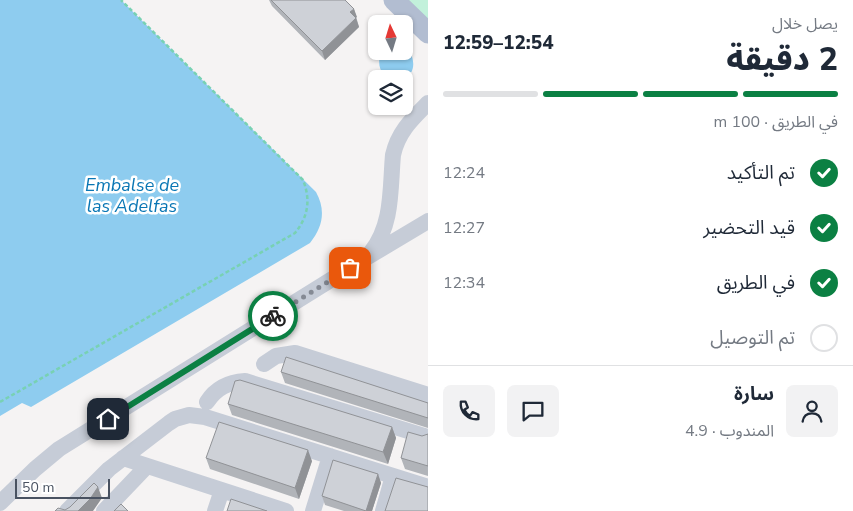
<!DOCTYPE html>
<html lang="ar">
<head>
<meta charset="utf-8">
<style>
	body { margin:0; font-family:"Nunito Sans","Noto Sans Arabic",sans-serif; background:#f2f2f3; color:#1f2937; direction:rtl; height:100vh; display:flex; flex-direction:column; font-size:19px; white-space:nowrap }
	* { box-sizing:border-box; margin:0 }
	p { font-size:16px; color:#747a83 }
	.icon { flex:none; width:28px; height:28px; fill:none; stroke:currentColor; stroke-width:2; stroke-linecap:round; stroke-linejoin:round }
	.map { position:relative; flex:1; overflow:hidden; direction:ltr }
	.panel { display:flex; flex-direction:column; background:#fff; width:425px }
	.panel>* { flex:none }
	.needle { width:32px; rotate:356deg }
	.tools { position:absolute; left:368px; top:15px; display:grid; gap:10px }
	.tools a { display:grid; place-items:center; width:45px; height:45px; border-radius:8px; background:#fff; box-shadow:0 1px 4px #0004; font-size:25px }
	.scale { position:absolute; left:15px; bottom:12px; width:95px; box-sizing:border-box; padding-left:5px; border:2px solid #495261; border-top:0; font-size:14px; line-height:18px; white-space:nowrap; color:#495261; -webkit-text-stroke:4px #fff; paint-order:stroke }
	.pin { position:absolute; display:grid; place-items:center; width:42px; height:42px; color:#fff; margin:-21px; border-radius:10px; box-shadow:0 2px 8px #0006 }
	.courier { position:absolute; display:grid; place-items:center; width:50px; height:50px; margin:-25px; border:4px solid #0b8043; border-radius:50%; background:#fff; color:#222; box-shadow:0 1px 6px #0007 }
	.overview em { font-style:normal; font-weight:800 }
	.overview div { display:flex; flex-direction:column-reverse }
	.overview { display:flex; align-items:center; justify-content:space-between; height:85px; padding:0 15px }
	h1 { font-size:32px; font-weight:800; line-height:38px }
	.bar { display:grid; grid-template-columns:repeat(4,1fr); gap:8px 5px; align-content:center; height:60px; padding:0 15px }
	.bar i { height:6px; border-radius:4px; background:#e0e1e3 }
	.bar .current { background:#0b8043 }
	.bar p { grid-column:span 4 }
	.line { display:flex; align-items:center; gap:12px; padding:0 15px; border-top:1px solid #e0e1e3 }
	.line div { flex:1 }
	.round { display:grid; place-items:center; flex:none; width:52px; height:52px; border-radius:8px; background:#f2f2f3 }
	ol { padding:0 15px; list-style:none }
	li { display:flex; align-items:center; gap:15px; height:55px }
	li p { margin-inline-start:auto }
	li .icon { padding:5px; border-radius:50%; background:#0b8043; color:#fff; stroke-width:4 }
	li:last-child { color:#747a83 }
	li i { width:28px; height:28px; border:2px solid #e0e1e3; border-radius:50% }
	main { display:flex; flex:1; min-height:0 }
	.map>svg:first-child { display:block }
	.green { fill:#c2f1db }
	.water { fill:#8eccef }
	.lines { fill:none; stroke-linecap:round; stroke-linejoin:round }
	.path { stroke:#78d1b3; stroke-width:2.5; stroke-dasharray:4 2.5; stroke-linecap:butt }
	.minor { stroke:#c6ccd7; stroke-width:16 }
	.major { stroke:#b2bdd1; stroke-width:21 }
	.wall { fill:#b1b4b9 }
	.shaded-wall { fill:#909296 }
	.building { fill:#ced1d7; stroke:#909296 }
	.done { stroke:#858a94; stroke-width:5; stroke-dasharray:0 9 }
	.route { stroke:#0b8043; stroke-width:6 }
	.labels { text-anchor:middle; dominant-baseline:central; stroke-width:5; stroke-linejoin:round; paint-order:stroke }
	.water-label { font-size:18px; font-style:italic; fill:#0976b4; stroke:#fff }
</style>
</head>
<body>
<main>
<section class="panel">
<div class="overview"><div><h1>2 دقيقة</h1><p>يصل خلال</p></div><em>12:54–12:59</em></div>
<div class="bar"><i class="current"></i><i class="current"></i><i class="current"></i><i></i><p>في الطريق · 100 m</p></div>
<ol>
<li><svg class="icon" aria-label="check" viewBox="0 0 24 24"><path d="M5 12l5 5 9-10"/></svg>تم التأكيد<p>12:24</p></li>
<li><svg class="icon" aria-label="check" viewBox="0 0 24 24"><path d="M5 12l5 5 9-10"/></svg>قيد التحضير<p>12:27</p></li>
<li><svg class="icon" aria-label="check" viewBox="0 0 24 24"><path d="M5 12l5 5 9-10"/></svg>في الطريق<p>12:34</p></li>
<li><i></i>تم التوصيل</li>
</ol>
<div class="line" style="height:90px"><a class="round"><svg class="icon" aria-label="person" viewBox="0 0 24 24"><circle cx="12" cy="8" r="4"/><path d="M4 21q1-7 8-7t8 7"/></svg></a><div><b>سارة</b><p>المندوب · 4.9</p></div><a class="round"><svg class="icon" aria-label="chat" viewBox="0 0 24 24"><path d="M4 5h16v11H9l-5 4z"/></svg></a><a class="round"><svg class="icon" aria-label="phone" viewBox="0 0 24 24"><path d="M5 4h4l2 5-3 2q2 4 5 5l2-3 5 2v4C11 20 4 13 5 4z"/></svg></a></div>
</section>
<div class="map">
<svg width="428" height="511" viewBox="0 0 428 511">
	<rect width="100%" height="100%" fill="#f5f3f3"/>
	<path class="green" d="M 407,0 L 428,0 L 428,21 Z"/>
	<path class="water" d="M 0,0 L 121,0 L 316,192 C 326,210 323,227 310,243 L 31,407 L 22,403 L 0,416 Z
		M 404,46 C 415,53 418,74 403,79 C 384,84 375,68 381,52 L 404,51 Z"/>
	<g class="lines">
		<path class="path" d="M 0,402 L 295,233 C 308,217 311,200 303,180 L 121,0"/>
		<path class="minor" d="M 371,252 C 393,225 390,188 393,155 C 398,132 412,119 428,103
			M 264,364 L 276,356 L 295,353 L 428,395
			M 207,402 C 216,388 228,382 245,381 L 428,437
			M 123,458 L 286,511
			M 0,503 L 35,469 L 59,449 L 366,258 L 428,221
			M 67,511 L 109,469 L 169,423 L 175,419 L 189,415 L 205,417 L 428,487
			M 104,511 L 147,466
			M 215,511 L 222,490
			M 313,511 L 330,456
			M 383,511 L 393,476"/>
		<path class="major" d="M 394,0 L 428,33"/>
	</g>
	<path class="wall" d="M 269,0 L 345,0 L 354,9 L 359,27 L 325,60 L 272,6 Z
		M 281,372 L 428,403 L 428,428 L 285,383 Z
		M 228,404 L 392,427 L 396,438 L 388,464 L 232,415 Z
		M 428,434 L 428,476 L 405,469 L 401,458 L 422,436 Z
		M 206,458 L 312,461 L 299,499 L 210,469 Z
		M 378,474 L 381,483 L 372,511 L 344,511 L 325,505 L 322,496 Z"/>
	<path class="shaded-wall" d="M 354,9 L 357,17 L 353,20 L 350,12 Z
		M 356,18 L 359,27 L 325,60 L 322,51 Z
		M 392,427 L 396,438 L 388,464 L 383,452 Z
		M 308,450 L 312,461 L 299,499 L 295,488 Z
		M 378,474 L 381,483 L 372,511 L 366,511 Z
		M 98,487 L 102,498 L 93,511 L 78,511 Z"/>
	<path class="building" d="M 271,0 L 345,0 L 354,9 L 350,12 L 356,18 L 322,51 Z
		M 286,357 L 428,403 L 428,418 L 281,372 Z
		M 240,380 L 392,427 L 383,452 L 228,404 L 235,381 Z
		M 219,422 L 308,450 L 295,488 L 206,458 Z
		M 408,432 L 422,436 L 428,434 L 428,466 L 401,458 Z
		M 333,460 L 378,474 L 366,511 L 322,496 Z
		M 396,478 L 428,487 L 428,511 L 385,511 Z
		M 94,483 L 98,487 L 90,499 L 78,511 L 55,511 L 58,508 L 65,510 L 70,507 Z
		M 231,499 L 267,511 L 227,511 Z
		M 121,504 L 128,511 L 114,511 Z"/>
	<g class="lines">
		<path class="done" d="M 273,316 L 350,268"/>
		<path class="route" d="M 108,419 L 273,316"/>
	</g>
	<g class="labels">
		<g class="water-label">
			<text x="132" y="185">Embalse de<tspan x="132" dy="21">las Adelfas</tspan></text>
		</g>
	</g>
</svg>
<div class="tools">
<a><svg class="needle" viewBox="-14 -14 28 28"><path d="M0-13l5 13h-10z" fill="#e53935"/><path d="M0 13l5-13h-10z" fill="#747a83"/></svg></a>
<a><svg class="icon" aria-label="layers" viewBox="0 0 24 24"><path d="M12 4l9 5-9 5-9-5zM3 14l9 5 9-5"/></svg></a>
</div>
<div class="scale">50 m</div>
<div class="pin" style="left:350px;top:268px;background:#ea580c"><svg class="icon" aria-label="bag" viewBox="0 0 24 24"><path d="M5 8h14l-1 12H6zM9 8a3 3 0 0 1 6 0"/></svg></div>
<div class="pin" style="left:108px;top:419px;background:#1f2937"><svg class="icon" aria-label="home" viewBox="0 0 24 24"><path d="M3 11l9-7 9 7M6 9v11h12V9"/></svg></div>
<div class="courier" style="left:273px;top:316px"><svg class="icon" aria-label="bike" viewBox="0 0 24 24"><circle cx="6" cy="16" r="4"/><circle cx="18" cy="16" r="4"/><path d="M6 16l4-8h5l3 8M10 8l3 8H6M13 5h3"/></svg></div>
</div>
</main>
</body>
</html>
